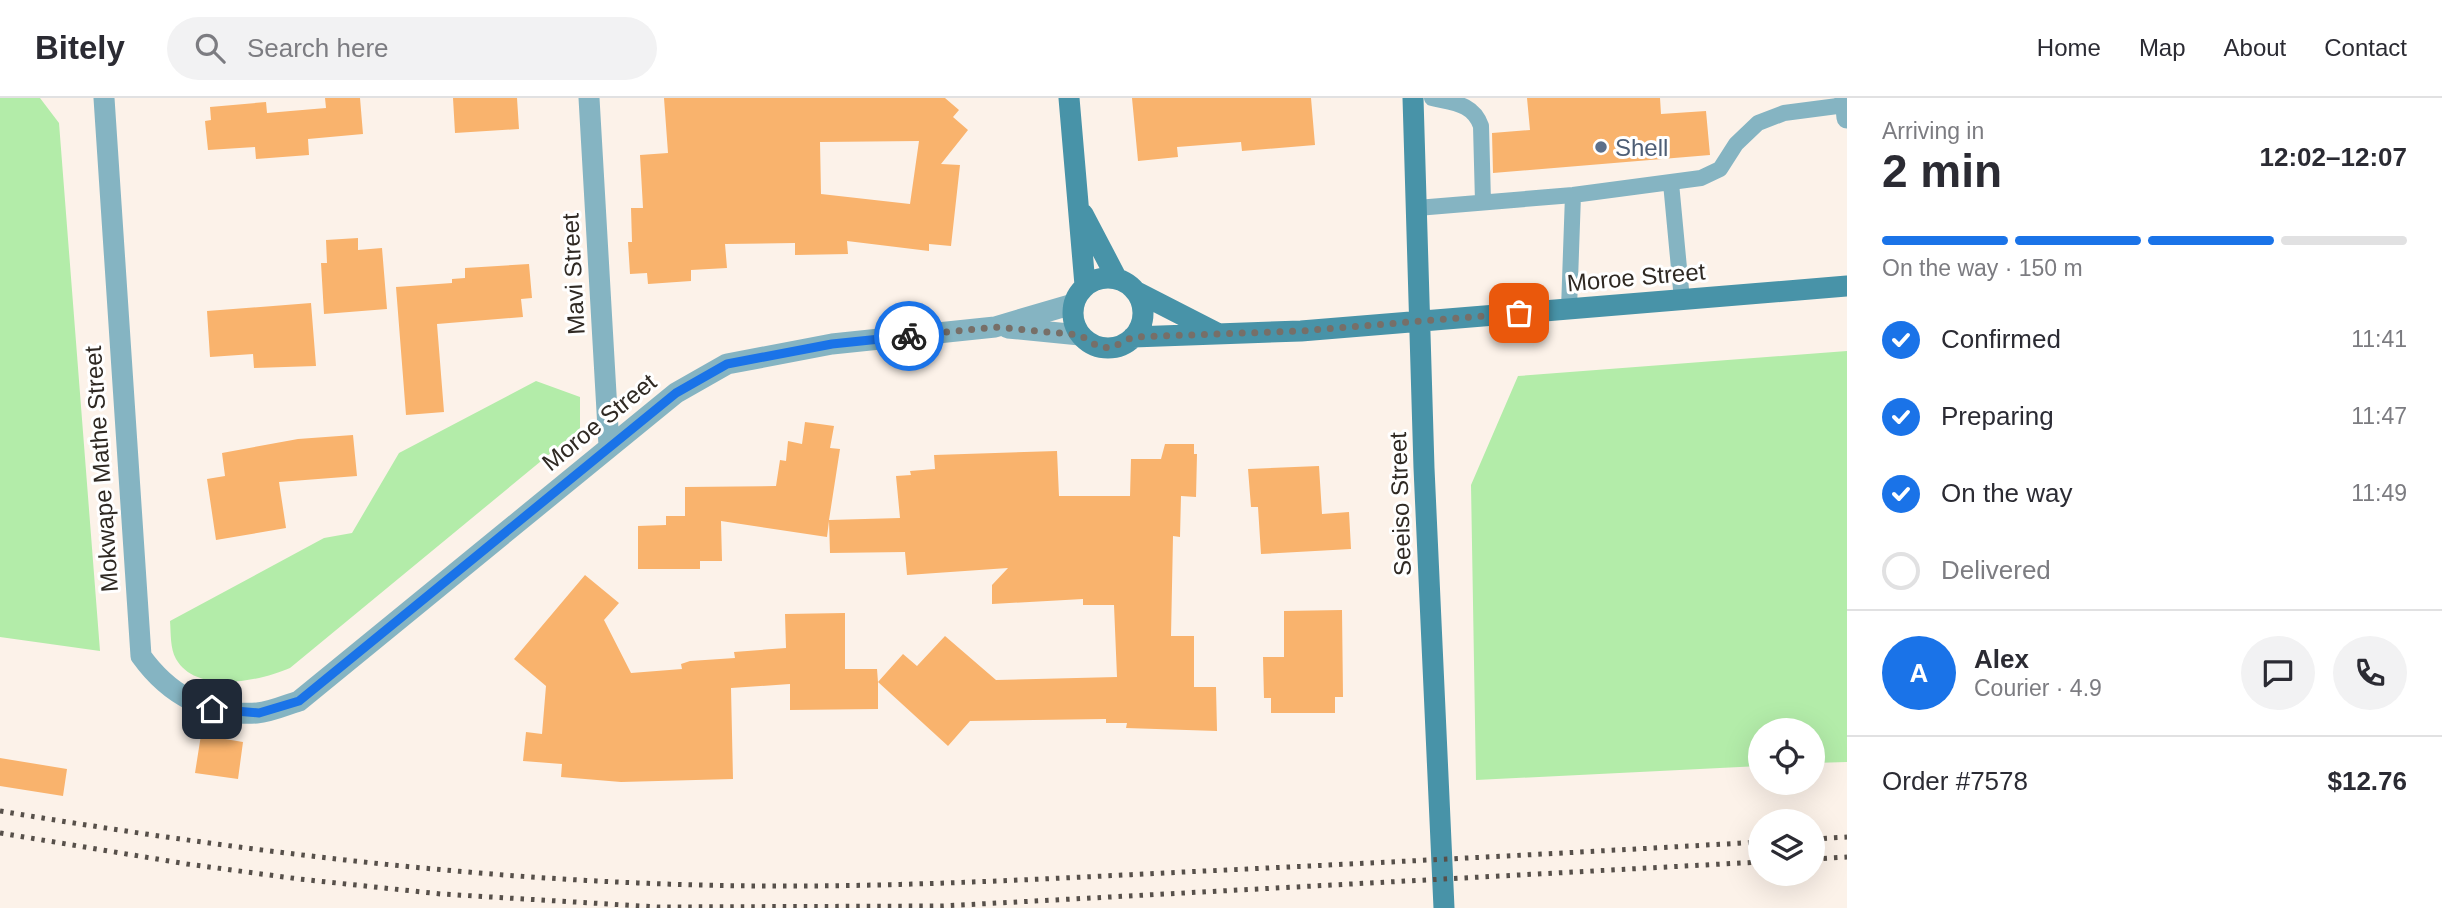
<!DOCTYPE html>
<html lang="en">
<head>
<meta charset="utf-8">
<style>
	body { margin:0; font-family:Helvetica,sans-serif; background:#f2f2f3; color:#2b2b33; height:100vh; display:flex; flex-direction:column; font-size:26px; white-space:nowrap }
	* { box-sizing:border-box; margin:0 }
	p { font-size:23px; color:#7c7c81 }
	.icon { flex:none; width:38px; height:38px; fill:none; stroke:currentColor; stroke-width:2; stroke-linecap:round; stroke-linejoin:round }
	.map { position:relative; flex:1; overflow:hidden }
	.sheet { display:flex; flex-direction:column; background:#fff; width:595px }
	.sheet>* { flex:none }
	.tools { position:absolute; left:1748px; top:620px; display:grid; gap:14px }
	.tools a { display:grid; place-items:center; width:77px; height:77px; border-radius:50%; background:#fff; box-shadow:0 7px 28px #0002; font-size:35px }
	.pin { position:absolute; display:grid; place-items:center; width:60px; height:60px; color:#fff; margin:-30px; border-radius:14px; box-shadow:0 4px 10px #0006 }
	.courier { position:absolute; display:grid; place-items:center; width:70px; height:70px; margin:-35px; border:5px solid #1a73e8; border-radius:50%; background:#fff; color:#222; box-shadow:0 2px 9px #0007 }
	.overview em { font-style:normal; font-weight:700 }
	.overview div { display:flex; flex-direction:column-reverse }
	.overview { display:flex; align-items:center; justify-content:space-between; height:119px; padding:0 35px }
	h1 { font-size:46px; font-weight:700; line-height:52px }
	.bar { display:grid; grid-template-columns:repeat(4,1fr); gap:10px 7px; align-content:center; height:84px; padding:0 35px }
	.bar i { height:9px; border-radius:5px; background:#e1e1e2 }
	.bar .on { background:#1a73e8 }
	.bar p { grid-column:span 4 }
	.line { display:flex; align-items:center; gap:18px; padding:0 35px; border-top:2px solid #e1e1e2 }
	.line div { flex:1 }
	.round { display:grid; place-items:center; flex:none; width:74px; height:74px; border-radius:37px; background:#f2f2f3 }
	ol { padding:0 35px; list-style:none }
	li { display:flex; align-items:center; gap:21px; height:77px }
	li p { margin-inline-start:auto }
	li .icon { padding:7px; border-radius:50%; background:#1a73e8; color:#fff; stroke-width:4 }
	li:last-child { color:#7c7c81 }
	li i { width:38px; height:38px; border:4px solid #e1e1e2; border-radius:50% }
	header { display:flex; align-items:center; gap:42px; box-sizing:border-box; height:98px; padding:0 35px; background:#fff; border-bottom:2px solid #e1e1e2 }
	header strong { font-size:33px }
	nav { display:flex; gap:38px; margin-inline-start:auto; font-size:24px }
	.search { width:490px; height:63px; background:#f2f2f3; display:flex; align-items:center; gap:18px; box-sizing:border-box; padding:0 24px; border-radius:38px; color:#7c7c81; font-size:26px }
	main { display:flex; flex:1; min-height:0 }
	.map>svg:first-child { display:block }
	.green { fill:#b3eca9 }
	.building { fill:#f9b36d; fill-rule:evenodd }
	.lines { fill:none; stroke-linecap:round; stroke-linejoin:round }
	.lane { stroke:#85b4c2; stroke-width:16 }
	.street { stroke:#85b4c2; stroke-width:21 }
	.secondary { stroke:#4893a8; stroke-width:21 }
	.rail { stroke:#57504a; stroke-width:5; stroke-dasharray:3.5 7; stroke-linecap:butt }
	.done { stroke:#776f68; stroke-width:7; stroke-dasharray:0 12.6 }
	.route { stroke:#1a73e8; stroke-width:9 }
	.service-dot { fill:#5c6f8a; stroke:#fff; stroke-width:2.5 }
	.labels { text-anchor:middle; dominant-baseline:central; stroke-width:6; stroke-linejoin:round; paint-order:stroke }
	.service-label { font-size:24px; fill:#4e5e75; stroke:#fff; text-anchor:start }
	.street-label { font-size:24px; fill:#2f2923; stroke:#fff }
</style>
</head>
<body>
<header>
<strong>Bitely</strong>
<div class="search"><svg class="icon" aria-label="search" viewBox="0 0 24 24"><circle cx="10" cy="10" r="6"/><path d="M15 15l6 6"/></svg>Search here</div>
<nav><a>Home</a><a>Map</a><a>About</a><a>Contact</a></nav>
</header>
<main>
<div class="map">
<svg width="1847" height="810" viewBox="0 0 1847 810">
	<rect width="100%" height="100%" fill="#fcf2e9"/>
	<path class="green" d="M 0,0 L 40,0 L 59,25 L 100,553 L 0,539 Z
		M 1847,253 L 1847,664 L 1813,665 L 1813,632 L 1760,632 L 1760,668 L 1476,682 L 1471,387 L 1518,278 Z
		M 536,283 L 580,299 L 580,331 L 290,570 C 260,583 197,597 176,561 C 170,550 171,536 170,523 L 324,440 L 352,435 L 399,355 Z"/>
	<path class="building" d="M 325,0 L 360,0 L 363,36 L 308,41 L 309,57 L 256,61 L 255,49 L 208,52 L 205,23 L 211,22 L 210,9 L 266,4 L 267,15 L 326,10 Z
		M 453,0 L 517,0 L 519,31 L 455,35 Z
		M 664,0 L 945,0 L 959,12 L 953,19 L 968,32 L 941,66 L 960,67 L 951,148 L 929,146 L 929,153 L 847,143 L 848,156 L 795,157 L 795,145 L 725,146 L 727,170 L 691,172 L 691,183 L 648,186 L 647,175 L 630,176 L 628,144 L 632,144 L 631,110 L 643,110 L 640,57 L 668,55 ZM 919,43 L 910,106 L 821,96 L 820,44 Z
		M 1132,0 L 1311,0 L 1315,47 L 1242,53 L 1241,44 L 1177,49 L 1178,59 L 1138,63 Z
		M 1527,0 L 1660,0 L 1661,16 L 1706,13 L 1710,57 L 1493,75 L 1492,35 L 1530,32 Z
		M 358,140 L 358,152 L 382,150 L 387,211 L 324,216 L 321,165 L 327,165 L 326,142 Z
		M 529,166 L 532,200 L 521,201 L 523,219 L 437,226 L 444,314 L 406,317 L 396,189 L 452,185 L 452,181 L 465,180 L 465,170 Z
		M 311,205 L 316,268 L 254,270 L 253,256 L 210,259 L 207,213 Z
		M 805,324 L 834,328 L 830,350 L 840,351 L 829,422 L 900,420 L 896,378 L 911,377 L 910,373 L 935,371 L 934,357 L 1057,353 L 1059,398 L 1130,398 L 1131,361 L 1161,361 L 1165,346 L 1194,346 L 1194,356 L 1197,356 L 1196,399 L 1181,398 L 1180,439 L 1173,438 L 1171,538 L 1194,538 L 1194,589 L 1216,589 L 1217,633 L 1126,630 L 1127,625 L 1106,625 L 1106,621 L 970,623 L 948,648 L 878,584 L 878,611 L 790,612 L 790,586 L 731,590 L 733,681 L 621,684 L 561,679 L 562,666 L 523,663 L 526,634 L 542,636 L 546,588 L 514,561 L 585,477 L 619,505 L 604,522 L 631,575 L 682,571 L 681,566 L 690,563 L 735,560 L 734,554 L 786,550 L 785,516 L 845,515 L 845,571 L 877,571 L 878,584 L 903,556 L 917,568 L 945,538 L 996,582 L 1117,579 L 1114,507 L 1083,507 L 1083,501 L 992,506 L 992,487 L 1008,470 L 907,477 L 905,454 L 830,455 L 829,423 L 827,439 L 721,423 L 722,463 L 700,463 L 700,471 L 638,471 L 638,428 L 666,427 L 666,418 L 685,418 L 685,389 L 776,388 L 780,362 L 786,363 L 788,343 L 802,346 Z
		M 353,337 L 357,378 L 279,384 L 286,430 L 216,442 L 207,381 L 225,378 L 222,355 L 298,341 Z
		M 1319,368 L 1322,416 L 1349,414 L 1351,451 L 1261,456 L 1258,409 L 1251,409 L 1248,371 Z
		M 1342,512 L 1343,599 L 1335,599 L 1335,615 L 1271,615 L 1271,600 L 1264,600 L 1263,559 L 1284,559 L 1284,513 Z
		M 201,637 L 243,644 L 238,681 L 195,675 Z
		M 0,660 L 67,671 L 63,698 L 0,688 Z"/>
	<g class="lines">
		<path class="lane" d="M 1432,0 C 1453,5 1473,5 1481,28 L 1483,104
			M 1671,85 L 1682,202
			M 1417,110 L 1573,97 L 1701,80 L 1720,71 L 1736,46 L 1758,25 L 1784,15 L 1845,7
			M 1569,211 L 1573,97"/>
		<path class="street" d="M 104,0 L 141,558 C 169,597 208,618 257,615 C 271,614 286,607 299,603 L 676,295 L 727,266 L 832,246 L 995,229 L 1073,206
			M 589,0 L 609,348
			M 1845,0 L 1847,20
			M 1008,230 L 1080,237"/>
		<path class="secondary" d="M 1069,0 L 1085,187
			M 1413,0 L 1424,370 L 1444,810
			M 1083,116 L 1117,181
			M1073 215a35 35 0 1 1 70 0a35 35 0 1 1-70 0Z
			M 1137,194 L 1219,236
			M 1133,239 L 1301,233 L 1847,188"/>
		<path class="rail" d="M 0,713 C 251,755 504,786 759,788 C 901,789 1043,781 1184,774 C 1376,765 1568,755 1760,744
			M 0,735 L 187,766 L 299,781 L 441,796 L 658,809 L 942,808 L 1760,764
			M 1813,741 L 1847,739
			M 1813,761 L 1847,759"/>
	</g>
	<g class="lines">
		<path class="done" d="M 909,238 L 995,229 L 1080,237 L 1099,249 L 1111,250 L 1133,239 L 1301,233 L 1519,215"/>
		<path class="route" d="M 212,611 L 259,615 L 299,603 L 676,295 L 727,266 L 832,246 L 909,238"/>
	</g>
	<circle class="service-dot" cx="1601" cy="49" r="7"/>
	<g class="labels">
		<g class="service-label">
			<text x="1615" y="49">Shell</text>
		</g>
		<g class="street-label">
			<text transform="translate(573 176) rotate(-93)">Mavi Street</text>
			<text transform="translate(1636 179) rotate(-5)">Moroe Street</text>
			<text transform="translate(599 324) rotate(-39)">Moroe Street</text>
			<text transform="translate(101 371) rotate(-94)">Mokwape Mathe Street</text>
			<text transform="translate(1400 406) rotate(-92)">Seeiso Street</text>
		</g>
	</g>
</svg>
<div class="tools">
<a><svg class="icon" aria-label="locate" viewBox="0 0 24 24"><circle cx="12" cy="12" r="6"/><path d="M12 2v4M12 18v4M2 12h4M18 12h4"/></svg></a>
<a><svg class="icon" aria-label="layers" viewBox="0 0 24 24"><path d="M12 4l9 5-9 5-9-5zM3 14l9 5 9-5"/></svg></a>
</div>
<div class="pin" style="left:1519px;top:215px;background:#ea580c"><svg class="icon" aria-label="bag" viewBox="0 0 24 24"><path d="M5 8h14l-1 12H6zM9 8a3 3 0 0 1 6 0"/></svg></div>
<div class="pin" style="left:212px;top:611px;background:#1f2937"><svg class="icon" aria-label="home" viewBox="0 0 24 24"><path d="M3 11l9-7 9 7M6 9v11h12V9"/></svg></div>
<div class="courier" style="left:909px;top:238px"><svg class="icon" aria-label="bike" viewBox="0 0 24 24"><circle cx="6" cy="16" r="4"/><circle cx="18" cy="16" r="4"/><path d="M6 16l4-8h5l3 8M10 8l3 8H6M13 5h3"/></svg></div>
</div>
<section class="sheet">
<div class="overview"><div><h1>2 min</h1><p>Arriving in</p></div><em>12:02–12:07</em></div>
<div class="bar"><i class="on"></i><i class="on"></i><i class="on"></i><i></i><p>On the way · 150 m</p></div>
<ol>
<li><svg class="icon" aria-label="check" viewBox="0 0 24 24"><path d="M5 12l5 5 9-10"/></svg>Confirmed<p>11:41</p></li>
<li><svg class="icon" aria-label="check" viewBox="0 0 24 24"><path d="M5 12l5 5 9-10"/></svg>Preparing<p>11:47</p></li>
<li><svg class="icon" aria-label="check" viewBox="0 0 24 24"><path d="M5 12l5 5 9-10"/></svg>On the way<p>11:49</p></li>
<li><i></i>Delivered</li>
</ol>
<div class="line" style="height:126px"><b class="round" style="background:#1a73e8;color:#fff">A</b><div><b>Alex</b><p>Courier · 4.9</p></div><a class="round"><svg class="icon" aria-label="chat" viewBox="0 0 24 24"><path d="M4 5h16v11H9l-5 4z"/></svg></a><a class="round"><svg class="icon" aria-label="phone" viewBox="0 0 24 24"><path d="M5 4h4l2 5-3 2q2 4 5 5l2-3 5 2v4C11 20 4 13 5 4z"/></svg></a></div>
<div class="line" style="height:91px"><div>Order #7578</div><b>$12.76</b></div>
</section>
</main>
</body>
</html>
